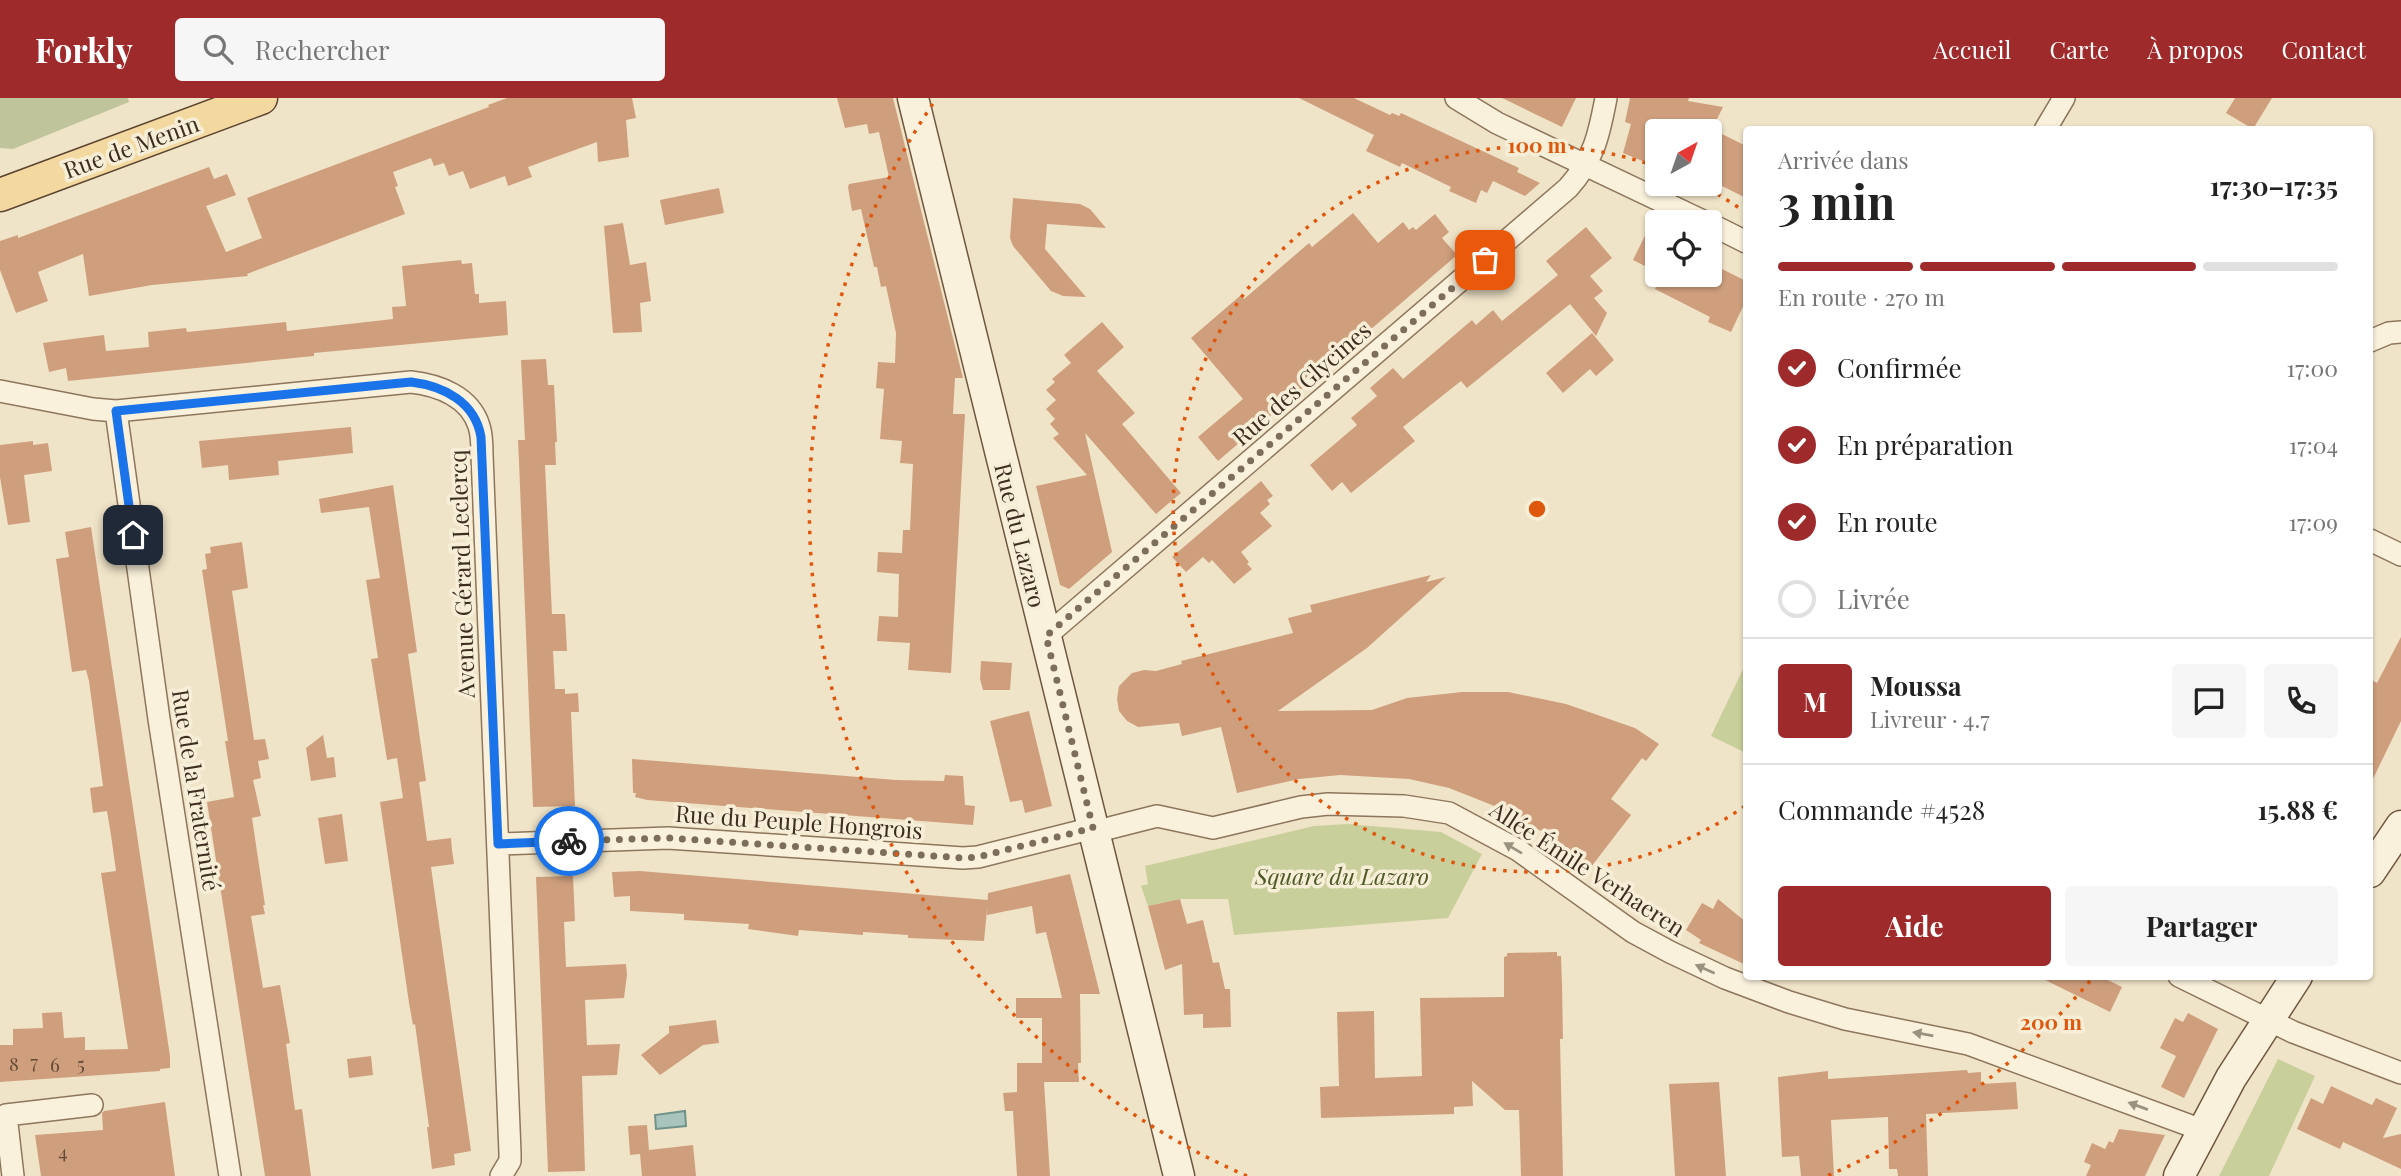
<!DOCTYPE html>
<html lang="fr">
<head>
<meta charset="utf-8">
<style>
	body { margin:0; font-family:"Playfair Display",serif; background:#f6f6f6; color:#222; height:100vh; display:flex; flex-direction:column; font-size:26px; white-space:nowrap }
	* { box-sizing:border-box; margin:0 }
	p { font-size:23px; color:#767676 }
	.icon { flex:none; width:38px; height:38px; fill:none; stroke:currentColor; stroke-width:2; stroke-linecap:round; stroke-linejoin:round }
	.map { position:relative; flex:1; overflow:hidden }
	.details { position:absolute; left:1743px; top:28px; width:630px; height:854px; display:flex; flex-direction:column; background:#fff; border-radius:7px; box-shadow:0 2px 5px #0004 }
	.details>* { flex:none }
	.needle { width:46px; rotate:40deg }
	.fabs { position:absolute; left:1645px; top:21px; display:grid; gap:14px }
	.fabs a { display:grid; place-items:center; width:77px; height:77px; border-radius:7px; background:#fff; box-shadow:0 2px 5px #0004; font-size:35px }
	.pin { position:absolute; display:grid; place-items:center; width:60px; height:60px; color:#fff; margin:-30px; border-radius:14px; box-shadow:0 4px 10px #0006 }
	.courier { position:absolute; display:grid; place-items:center; width:70px; height:70px; margin:-35px; border:5px solid #1a73e8; border-radius:50%; background:#fff; color:#222; box-shadow:0 2px 9px #0007 }
	.head em { font-style:normal; font-weight:700 }
	.head div { display:flex; flex-direction:column-reverse }
	.head { display:flex; align-items:center; justify-content:space-between; height:119px; padding:0 35px }
	h1 { font-size:46px; font-weight:700; line-height:52px }
	.bar { display:grid; grid-template-columns:repeat(4,1fr); gap:10px 7px; align-content:center; height:84px; padding:0 35px }
	.bar i { height:9px; border-radius:5px; background:#e0e0e0 }
	.bar .selected { background:#9e2a2b }
	.bar p { grid-column:span 4 }
	.line { display:flex; align-items:center; gap:18px; padding:0 35px; border-top:2px solid #e0e0e0 }
	.line div { flex:1 }
	.round { display:grid; place-items:center; flex:none; width:74px; height:74px; border-radius:7px; background:#f6f6f6 }
	ol { padding:0 35px; list-style:none }
	li { display:flex; align-items:center; gap:21px; height:77px }
	li p { margin-inline-start:auto }
	li .icon { padding:7px; border-radius:50%; background:#9e2a2b; color:#fff; stroke-width:4 }
	li:last-child { color:#767676 }
	li i { width:38px; height:38px; border:4px solid #e0e0e0; border-radius:50% }
	.action { display:flex; gap:14px; margin-top:auto; padding:14px 35px }
	.action a { flex:1; height:80px; border-radius:7px; background:#9e2a2b; color:#fff; font-size:28px; font-weight:700; line-height:80px; text-align:center }
	.action a+a { background:#f6f6f6; color:#222 }
	header { display:flex; align-items:center; gap:42px; box-sizing:border-box; height:98px; padding:0 35px; background:#9e2a2b; color:#fff }
	header strong { font-size:33px }
	nav { display:flex; gap:38px; margin-inline-start:auto; font-size:24px }
	.search { width:490px; height:63px; background:#f6f6f6; display:flex; align-items:center; gap:18px; box-sizing:border-box; padding:0 24px; border-radius:7px; color:#767676; font-size:26px }
	.map>svg:first-child { display:block }
	.green { fill:#c9cf9b }
	.cemetery { fill:#bfc49a }
	.water { fill:#a9c4bc; stroke:#6f938a; stroke-width:2 }
	.building { fill:#cf9f7d }
	.lines { fill:none; stroke-linecap:round; stroke-linejoin:round }
	.street-casing { stroke:#8d765c; stroke-width:24 }
	.secondary-casing { stroke:#6f573f; stroke-width:33 }
	.primary-casing { stroke:#5b4430; stroke-width:35 }
	.street { stroke:#faf1dc; stroke-width:21 }
	.secondary { stroke:#faf1dc; stroke-width:30 }
	.primary { stroke:#f3d9a0; stroke-width:32 }
	.oneway { fill:#9c907e }
	.done { stroke:#7c6e5b; stroke-width:7; stroke-dasharray:0 12.6 }
	.route { stroke:#1a73e8; stroke-width:9 }
	.ring { fill:none; stroke:#df570d; stroke-width:3.5; stroke-dasharray:3.5 7 }
	.labels { text-anchor:middle; dominant-baseline:central; stroke-width:7; stroke-linejoin:round; paint-order:stroke }
	.number-label { font-size:19px; fill:#624a37 }
	.street-label { font-size:23px; fill:#3d2e20; stroke:#f7eed8 }
	.park-label { font-size:23px; font-style:italic; fill:#4d5a26; stroke:#f7eed8 }
	.centre { fill:#df570d; stroke:#f7eed8; stroke-width:3.5 }
	.ring-label { font-size:21px; text-anchor:middle; font-weight:bold; fill:#df570d; stroke:#f7eed8; stroke-width:7; stroke-linejoin:round; paint-order:stroke }
</style>
</head>
<body>
<header>
<strong>Forkly</strong>
<div class="search"><svg class="icon" aria-label="search" viewBox="0 0 24 24"><circle cx="10" cy="10" r="6"/><path d="M15 15l6 6"/></svg>Rechercher</div>
<nav><a>Accueil</a><a>Carte</a><a>À propos</a><a>Contact</a></nav>
</header>
<div class="map">
<svg width="2401" height="1078" viewBox="0 0 2401 1078">
	<rect width="100%" height="100%" fill="#f0e4c8"/>
	<path class="green" d="M 1746,565 L 1746,655 L 1711,638 Z
		M 1348,726 L 1441,734 L 1482,756 L 1448,820 L 1234,837 L 1228,801 L 1180,801 L 1148,808 L 1141,788 L 1148,786 L 1145,768 L 1314,728 Z
		M 2278,961 L 2315,978 L 2269,1078 L 2219,1078 Z"/>
	<path class="cemetery" d="M 0,0 L 128,0 L 129,4 L 13,51 L 0,50 Z"/>
	<path class="water" d="M 685,1013 L 686,1028 L 656,1031 L 655,1017 Z"/>
	<path class="building" d="M 507,0 L 632,0 L 636,20 L 626,22 L 629,59 L 598,64 L 597,44 L 528,69 L 532,79 L 508,88 L 505,78 L 470,91 L 463,73 L 449,78 L 444,65 L 434,68 L 431,60 L 393,74 L 398,88 L 395,89 L 405,116 L 247,176 L 248,178 L 152,187 L 89,198 L 83,156 L 38,174 L 48,203 L 16,215 L 0,172 L 0,143 L 18,137 L 18,140 L 209,69 L 214,81 L 227,76 L 236,97 L 206,108 L 226,154 L 262,140 L 247,100 L 489,9 L 488,7 Z
		M 837,0 L 893,0 L 963,280 L 955,280 L 953,316 L 965,316 L 951,575 L 908,572 L 910,545 L 877,543 L 879,518 L 898,519 L 899,476 L 877,474 L 878,454 L 902,455 L 903,432 L 910,432 L 913,366 L 900,365 L 902,343 L 880,341 L 884,291 L 876,290 L 878,264 L 895,265 L 896,235 L 886,188 L 881,189 L 877,169 L 874,169 L 861,111 L 852,113 L 848,89 L 849,86 L 889,79 L 879,34 L 869,36 L 867,26 L 845,30 Z
		M 1299,0 L 1354,0 L 1390,17 L 1392,15 L 1399,18 L 1401,15 L 1519,70 L 1517,74 L 1540,85 L 1525,98 L 1493,83 L 1487,95 L 1481,92 L 1476,105 L 1449,93 L 1451,89 L 1402,65 L 1400,69 L 1366,53 L 1374,37 Z
		M 1502,0 L 1576,0 L 1562,29 Z
		M 1630,0 L 1689,0 L 1688,3 L 1723,9 L 1712,31 L 1746,48 L 1746,100 L 1710,82 L 1710,33 L 1657,33 L 1657,69 L 1623,55 L 1631,26 L 1625,24 Z
		M 2235,0 L 2272,0 L 2253,31 L 2226,15 Z
		M 719,90 L 724,115 L 665,127 L 660,102 Z
		M 1013,100 L 1080,106 L 1090,111 L 1106,130 L 1047,126 L 1045,151 L 1086,199 L 1063,198 L 1051,193 L 1013,148 L 1010,140 Z
		M 1353,115 L 1378,145 L 1403,124 L 1409,132 L 1413,129 L 1416,132 L 1435,116 L 1449,134 L 1442,140 L 1457,157 L 1218,363 L 1198,339 L 1243,301 L 1191,240 L 1241,197 L 1244,201 L 1309,145 L 1312,149 Z
		M 1656,115 L 1657,116 L 1657,174 L 1633,162 Z
		M 623,125 L 630,167 L 646,164 L 651,203 L 640,205 L 642,234 L 613,235 L 604,128 Z
		M 1586,129 L 1612,160 L 1590,178 L 1603,193 L 1594,200 L 1607,215 L 1596,238 L 1570,206 L 1467,290 L 1461,283 L 1403,329 L 1415,343 L 1351,395 L 1342,384 L 1332,393 L 1310,367 L 1357,327 L 1351,320 L 1377,298 L 1370,290 L 1393,270 L 1403,281 L 1472,222 L 1476,227 L 1493,212 L 1502,223 L 1558,177 L 1546,163 Z
		M 461,162 L 462,166 L 472,165 L 475,196 L 479,196 L 479,205 L 506,203 L 508,237 L 314,255 L 314,258 L 68,283 L 66,270 L 49,274 L 43,245 L 57,243 L 104,237 L 106,253 L 149,249 L 148,234 L 186,230 L 187,234 L 286,224 L 287,233 L 393,221 L 392,209 L 406,208 L 402,168 Z
		M 1710,165 L 1746,183 L 1746,202 L 1731,234 L 1708,224 L 1710,219 L 1655,191 L 1662,177 L 1710,177 Z
		M 1102,224 L 1124,249 L 1097,273 L 1135,315 L 1122,326 L 1181,395 L 1156,416 L 1085,335 L 1112,454 L 1069,491 L 1060,487 L 1036,388 L 1087,377 L 1053,340 L 1059,336 L 1050,326 L 1055,321 L 1046,311 L 1056,302 L 1046,292 L 1055,284 L 1052,281 L 1071,265 L 1064,257 Z
		M 1592,235 L 1614,262 L 1596,278 L 1590,271 L 1563,295 L 1546,275 Z
		M 546,261 L 548,287 L 554,287 L 557,344 L 555,344 L 556,367 L 545,367 L 552,516 L 565,516 L 567,553 L 553,553 L 555,591 L 565,591 L 565,596 L 578,595 L 579,614 L 571,614 L 575,708 L 533,709 L 519,364 L 518,342 L 525,342 L 521,262 Z
		M 351,329 L 353,355 L 278,363 L 279,377 L 229,382 L 228,367 L 202,370 L 199,343 Z
		M 33,343 L 33,347 L 48,345 L 52,373 L 24,377 L 30,424 L 8,427 L 0,379 L 0,347 Z
		M 1261,383 L 1273,398 L 1267,402 L 1270,406 L 1260,415 L 1272,428 L 1241,454 L 1249,464 L 1247,466 L 1252,471 L 1234,486 L 1212,462 L 1209,465 L 1203,459 L 1186,474 L 1172,459 Z
		M 393,387 L 417,554 L 408,556 L 426,683 L 419,684 L 427,743 L 451,740 L 452,752 L 454,766 L 431,769 L 471,1053 L 454,1056 L 455,1067 L 432,1071 L 427,1029 L 429,1029 L 415,926 L 413,927 L 409,905 L 380,704 L 403,700 L 397,660 L 387,662 L 371,561 L 378,560 L 366,482 L 380,480 L 369,409 L 321,415 L 319,401 Z
		M 91,429 L 170,958 L 170,970 L 160,971 L 160,973 L 0,984 L 0,947 L 13,947 L 13,931 L 43,930 L 42,915 L 62,914 L 64,940 L 85,939 L 85,952 L 128,951 L 101,775 L 116,773 L 111,737 L 107,713 L 93,715 L 90,690 L 103,688 L 89,583 L 86,572 L 72,574 L 56,461 L 69,459 L 65,434 Z
		M 242,444 L 248,490 L 232,493 L 254,642 L 265,641 L 269,661 L 258,663 L 261,680 L 253,682 L 261,718 L 252,720 L 265,807 L 263,807 L 265,816 L 251,818 L 263,890 L 280,887 L 290,945 L 286,946 L 295,1012 L 302,1011 L 311,1078 L 265,1078 L 207,704 L 234,699 L 225,643 L 228,643 L 202,472 L 207,471 L 205,456 L 211,455 L 210,449 Z
		M 1431,477 L 1426,484 L 1446,479 L 1367,550 L 1278,613 L 1372,612 L 1407,600 L 1462,594 L 1508,594 L 1566,606 L 1635,630 L 1659,646 L 1646,663 L 1642,660 L 1611,701 L 1631,717 L 1591,769 L 1557,742 L 1502,711 L 1449,690 L 1409,681 L 1340,677 L 1299,681 L 1237,695 L 1221,629 L 1182,638 L 1179,625 L 1138,629 L 1127,623 L 1119,613 L 1117,601 L 1119,588 L 1132,575 L 1144,572 L 1156,573 L 1182,566 L 1181,563 L 1293,535 L 1288,520 L 1312,514 L 1310,507 Z
		M 2401,539 L 2401,623 L 2370,687 L 2370,581 L 2377,585 Z
		M 981,563 L 1012,565 L 1010,592 L 983,592 L 980,581 Z
		M 1029,613 L 1052,708 L 1025,715 L 1022,702 L 1010,704 L 990,623 Z
		M 323,637 L 327,660 L 334,659 L 336,679 L 311,683 L 306,650 Z
		M 632,661 L 896,682 L 944,683 L 945,677 L 963,678 L 965,707 L 975,708 L 973,727 L 647,702 L 635,699 L 636,695 L 633,695 Z
		M 342,716 L 348,763 L 325,766 L 318,720 Z
		M 640,773 L 988,802 L 984,843 L 908,840 L 908,837 L 863,834 L 863,837 L 799,832 L 798,838 L 748,831 L 749,826 L 684,822 L 684,816 L 630,813 L 630,798 L 614,799 L 612,774 Z
		M 1070,776 L 1100,896 L 1080,896 L 1081,965 L 1078,965 L 1079,984 L 1044,984 L 1050,1078 L 1017,1078 L 1013,1013 L 1005,1013 L 1003,995 L 1017,994 L 1017,965 L 1042,965 L 1042,920 L 1016,920 L 1016,900 L 1062,900 L 1046,834 L 1036,836 L 1032,808 L 987,817 L 988,795 Z
		M 573,778 L 575,823 L 564,824 L 566,869 L 626,866 L 627,877 L 624,900 L 585,902 L 587,947 L 620,946 L 617,977 L 582,978 L 585,1073 L 548,1074 L 536,779 Z
		M 1180,801 L 1187,826 L 1203,822 L 1213,865 L 1219,864 L 1225,891 L 1230,891 L 1231,929 L 1203,930 L 1203,916 L 1184,917 L 1182,866 L 1165,872 L 1148,808 Z
		M 1718,801 L 1746,824 L 1746,867 L 1699,845 L 1701,842 L 1686,832 L 1702,805 L 1713,811 Z
		M 1557,854 L 1557,858 L 1561,858 L 1562,887 L 1563,941 L 1560,941 L 1563,1078 L 1521,1078 L 1519,1012 L 1505,1012 L 1472,983 L 1473,1008 L 1454,1009 L 1454,1016 L 1321,1020 L 1320,989 L 1339,988 L 1337,914 L 1374,913 L 1375,980 L 1422,978 L 1420,900 L 1504,899 L 1504,859 L 1507,858 L 1507,855 Z
		M 2037,878 L 2100,878 L 2122,889 L 2110,914 Z
		M 2188,915 L 2218,931 L 2184,1000 L 2161,989 L 2176,958 L 2160,950 L 2175,920 L 2183,924 Z
		M 716,922 L 719,945 L 703,947 L 660,977 L 641,957 L 669,935 L 669,928 Z
		M 371,958 L 373,977 L 349,980 L 347,961 Z
		M 1967,972 L 1968,975 L 1981,974 L 1981,986 L 2016,984 L 2018,1011 L 1926,1016 L 1928,1078 L 1898,1078 L 1897,1071 L 1889,1071 L 1888,1019 L 1831,1022 L 1834,1078 L 1801,1078 L 1799,1058 L 1782,1059 L 1778,979 L 1828,973 L 1828,981 Z
		M 1719,984 L 1726,1078 L 1675,1078 L 1669,986 Z
		M 2331,988 L 2372,1007 L 2376,1000 L 2397,1010 L 2383,1040 L 2401,1036 L 2401,1071 L 2343,1044 L 2340,1051 L 2297,1031 L 2311,1000 L 2323,1006 Z
		M 165,1004 L 175,1078 L 41,1078 L 35,1037 L 103,1032 L 102,1015 L 104,1013 Z
		M 647,1027 L 649,1052 L 693,1047 L 696,1078 L 642,1078 L 640,1056 L 630,1057 L 628,1028 Z
		M 2119,1031 L 2165,1037 L 2145,1078 L 2086,1078 L 2091,1067 L 2084,1064 L 2092,1045 L 2105,1051 L 2109,1043 L 2113,1045 Z"/>
	<g class="lines">
		<g class="street-casing">
			<path id="street" d="M 1456,0 L 1497,25 L 1705,124
				M 2045,32 L 2064,0
				M 1710,126 L 1746,144
				M 2370,243 L 2389,235 L 2401,234
				M 0,293 L 93,311 L 116,313 L 411,284 C 439,287 470,299 479,328 C 482,337 482,348 482,357 L 510,1055 L 510,1063 L 501,1078
				M 116,313 L 159,621 L 230,1078
				M 2370,442 L 2401,457
				M 1046,538 L 1568,90 C 1594,61 1599,37 1606,0
				M 1094,734 L 1157,718 L 1213,730 L 1301,709 L 1328,706 L 1404,708 L 1449,715 L 1518,752 L 1633,834 L 1670,854 L 1725,880 L 1789,904 L 1845,921 L 1968,946 L 2202,1032
				M 498,746 L 668,740 L 963,760 L 978,759 L 1093,730
				M 2179,878 L 2293,934 L 2401,975
				M 13,1078 L 6,1017 L 92,1007"/>
		</g>
		<g class="secondary-casing">
			<path id="secondary" d="M 913,0 L 1179,1078
				M 2370,774 L 2401,728
				M 2179,1078 L 2231,980 L 2297,878"/>
		</g>
		<g class="primary-casing">
			<path id="primary" d="M 0,97 L 261,0"/>
		</g>
		<use href="#street" class="street"/>
		<use href="#secondary" class="secondary"/>
		<use href="#primary" class="primary"/>
	</g>
	<defs><path id="oneway-solid" d="M-6-.8H1V-3.2L6.5 0L1 3.2V.8H-6Z" transform="scale(1.75)"/></defs>
	<g class="oneway">
		<use href="#oneway-solid" transform="translate(1513 750) rotate(-149)"/>
		<use href="#oneway-solid" transform="translate(1705 871) rotate(-156)"/>
		<use href="#oneway-solid" transform="translate(1923 936) rotate(-170)"/>
		<use href="#oneway-solid" transform="translate(2138 1008) rotate(-160)"/>
	</g>
	<g class="lines">
		<path class="done" d="M 569,743 L 668,740 L 964,760 L 978,759 L 1093,730 L 1046,538 L 1485,162"/>
		<path class="route" d="M 133,437 L 116,313 L 411,284 C 444,288 475,304 481,339 L 498,746 L 569,743"/>
	</g>
	<g class="ring">
		<path d="M1745 708A363 363 0 1 1 1655 68M1699 86A363 363 0 0 1 1745 114"/>
		<path d="M2090 883A727 727 0 0 1 1827 1078M1247 1078A727 727 0 0 1 934 4"/>
	</g>
	<g class="labels">
		<g class="number-label">
			<text x="34" y="963">7</text>
			<text x="14" y="965">8</text>
			<text x="81" y="965">5</text>
			<text x="55" y="966">6</text>
			<text x="63" y="1053">4</text>
		</g>
		<g class="street-label">
			<text transform="translate(131 48) rotate(-20)">Rue de Menin</text>
			<text transform="translate(1301 285) rotate(-41)">Rue des Glycines</text>
			<text transform="translate(1021 437) rotate(76)">Rue du Lazaro</text>
			<text transform="translate(461 476) rotate(-92)">Avenue Gérard Leclercq</text>
			<text transform="translate(197 692) rotate(81)">Rue de la Fraternité</text>
			<text transform="translate(799 723) rotate(4)">Rue du Peuple Hongrois</text>
			<text transform="translate(1588 770) rotate(33)">Allée Émile Verhaeren</text>
		</g>
		<g class="park-label">
			<text x="1342" y="777">Square du Lazaro</text>
		</g>
	</g>
	<circle cx="1537" cy="411" r="10" class="centre"/>
	<g class="ring-label">
		<text x="1537" y="55">100 m</text>
		<text x="2051" y="932">200 m</text>
	</g>
</svg>
<div class="fabs">
<a><svg class="needle" viewBox="-14 -14 28 28"><path d="M0-13l5 13h-10z" fill="#e53935"/><path d="M0 13l5-13h-10z" fill="#767676"/></svg></a>
<a><svg class="icon" aria-label="locate" viewBox="0 0 24 24"><circle cx="12" cy="12" r="6"/><path d="M12 2v4M12 18v4M2 12h4M18 12h4"/></svg></a>
</div>
<div class="pin" style="left:1485px;top:162px;background:#ea580c"><svg class="icon" aria-label="bag" viewBox="0 0 24 24"><path d="M5 8h14l-1 12H6zM9 8a3 3 0 0 1 6 0"/></svg></div>
<div class="pin" style="left:133px;top:437px;background:#1f2937"><svg class="icon" aria-label="home" viewBox="0 0 24 24"><path d="M3 11l9-7 9 7M6 9v11h12V9"/></svg></div>
<div class="courier" style="left:569px;top:743px"><svg class="icon" aria-label="bike" viewBox="0 0 24 24"><circle cx="6" cy="16" r="4"/><circle cx="18" cy="16" r="4"/><path d="M6 16l4-8h5l3 8M10 8l3 8H6M13 5h3"/></svg></div>
<section class="details">
<div class="head"><div><h1>3 min</h1><p>Arrivée dans</p></div><em>17:30–17:35</em></div>
<div class="bar"><i class="selected"></i><i class="selected"></i><i class="selected"></i><i></i><p>En route · 270 m</p></div>
<ol>
<li><svg class="icon" aria-label="check" viewBox="0 0 24 24"><path d="M5 12l5 5 9-10"/></svg>Confirmée<p>17:00</p></li>
<li><svg class="icon" aria-label="check" viewBox="0 0 24 24"><path d="M5 12l5 5 9-10"/></svg>En préparation<p>17:04</p></li>
<li><svg class="icon" aria-label="check" viewBox="0 0 24 24"><path d="M5 12l5 5 9-10"/></svg>En route<p>17:09</p></li>
<li><i></i>Livrée</li>
</ol>
<div class="line" style="height:126px"><b class="round" style="background:#9e2a2b;color:#fff">M</b><div><b>Moussa</b><p>Livreur · 4.7</p></div><a class="round"><svg class="icon" aria-label="chat" viewBox="0 0 24 24"><path d="M4 5h16v11H9l-5 4z"/></svg></a><a class="round"><svg class="icon" aria-label="phone" viewBox="0 0 24 24"><path d="M5 4h4l2 5-3 2q2 4 5 5l2-3 5 2v4C11 20 4 13 5 4z"/></svg></a></div>
<div class="line" style="height:91px"><div>Commande #4528</div><b>15.88 €</b></div>
<div class="action"><a>Aide</a><a>Partager</a></div>
</section>
</div>
</body>
</html>
